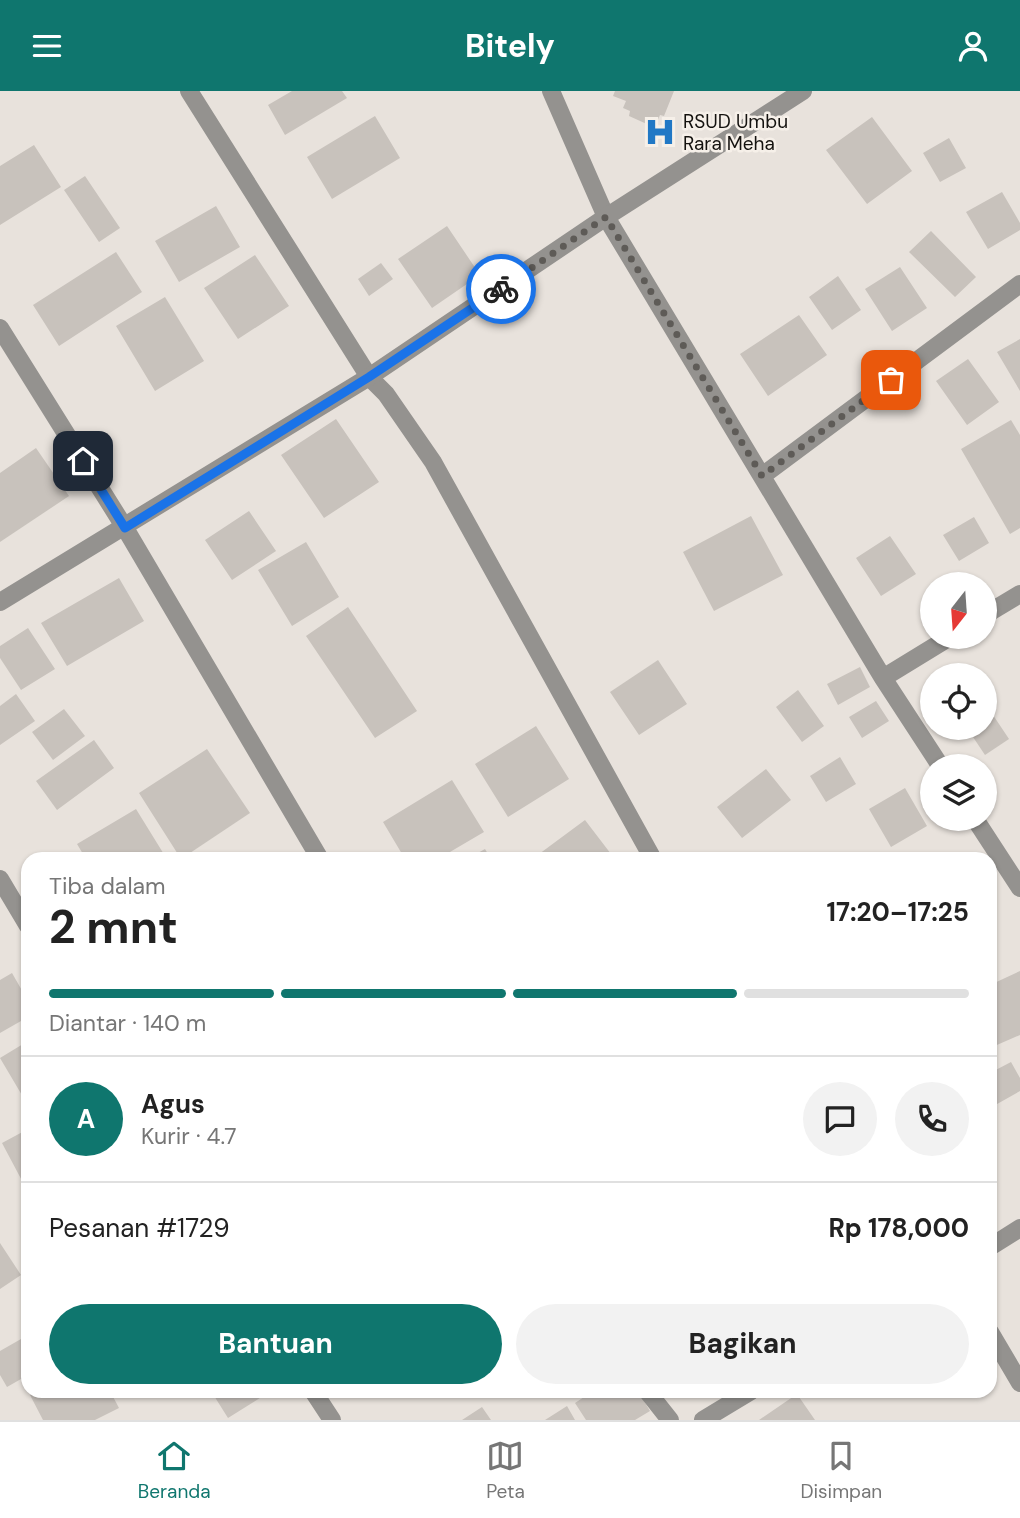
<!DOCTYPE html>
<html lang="id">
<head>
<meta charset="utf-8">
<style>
	body { margin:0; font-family:"DM Sans",sans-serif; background:#f2f2f2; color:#222; height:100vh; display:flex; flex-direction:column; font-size:26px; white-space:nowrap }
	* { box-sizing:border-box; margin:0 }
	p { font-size:23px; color:#767676 }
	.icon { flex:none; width:38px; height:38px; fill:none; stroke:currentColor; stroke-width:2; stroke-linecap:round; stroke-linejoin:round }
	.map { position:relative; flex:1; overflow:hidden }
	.details { position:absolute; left:21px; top:761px; width:976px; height:546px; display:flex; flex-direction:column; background:#fff; border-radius:21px; box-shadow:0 2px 5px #0004 }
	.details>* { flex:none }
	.needle { width:46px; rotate:197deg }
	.tools { position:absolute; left:920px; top:481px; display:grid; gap:14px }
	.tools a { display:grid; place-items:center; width:77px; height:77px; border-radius:50%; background:#fff; box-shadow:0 2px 5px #0004; font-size:35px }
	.pin { position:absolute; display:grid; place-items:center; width:60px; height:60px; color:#fff; margin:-30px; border-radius:14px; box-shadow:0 4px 10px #0006 }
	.courier { position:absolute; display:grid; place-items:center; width:70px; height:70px; margin:-35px; border:5px solid #1a73e8; border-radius:50%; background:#fff; color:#222; box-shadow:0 2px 9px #0007 }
	.summary em { font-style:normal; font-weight:700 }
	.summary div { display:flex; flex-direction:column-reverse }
	.summary { display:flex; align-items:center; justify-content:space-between; height:119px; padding:0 28px }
	h1 { font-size:46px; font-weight:700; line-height:52px }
	.bar { display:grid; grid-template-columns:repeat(4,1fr); gap:10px 7px; align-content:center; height:84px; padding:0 28px }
	.bar i { height:9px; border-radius:5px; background:#e0e0e0 }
	.bar .selected { background:#0f766e }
	.bar p { grid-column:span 4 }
	.line { display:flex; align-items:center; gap:18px; padding:0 28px; border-top:2px solid #e0e0e0 }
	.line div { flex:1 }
	.round { display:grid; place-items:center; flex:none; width:74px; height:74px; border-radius:37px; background:#f2f2f2 }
	.button { display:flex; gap:14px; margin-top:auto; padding:14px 28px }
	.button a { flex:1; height:80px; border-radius:42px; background:#0f766e; color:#fff; font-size:28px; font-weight:700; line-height:80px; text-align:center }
	.button a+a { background:#f2f2f2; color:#222 }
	header { display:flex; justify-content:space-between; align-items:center; height:91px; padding:0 28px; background:#0f766e; color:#fff; font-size:32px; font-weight:700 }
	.tabs { display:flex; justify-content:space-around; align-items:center; height:98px; border-top:2px solid #e0e0e0; background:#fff; font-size:19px; color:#767676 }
	.tabs a { display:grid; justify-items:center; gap:4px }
	.tabs .selected { color:#0f766e }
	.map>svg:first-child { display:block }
	.building { fill:#c8c2bc }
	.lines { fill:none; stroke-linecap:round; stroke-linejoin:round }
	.minor { stroke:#94928f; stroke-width:18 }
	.tertiary { stroke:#94928f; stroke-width:18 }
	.done { stroke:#5e5b57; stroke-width:7; stroke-dasharray:0 12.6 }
	.route { stroke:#1a73e8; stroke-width:9 }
	.labels { text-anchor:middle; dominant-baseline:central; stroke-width:5; stroke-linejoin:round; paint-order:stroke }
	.poi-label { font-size:19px; fill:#14120f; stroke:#f6f0e9; text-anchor:start }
</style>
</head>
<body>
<header><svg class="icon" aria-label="menu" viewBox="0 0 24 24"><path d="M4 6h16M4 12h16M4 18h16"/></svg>Bitely<svg class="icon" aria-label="person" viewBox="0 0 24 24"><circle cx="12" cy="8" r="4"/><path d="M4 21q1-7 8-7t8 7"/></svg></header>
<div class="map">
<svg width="1020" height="1329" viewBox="0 0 1020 1329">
	<rect width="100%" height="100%" fill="#e8e2dc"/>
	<path class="building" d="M 292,0 L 342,0 L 347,7 L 285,44 L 268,14 Z
		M 615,0 L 674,0 L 664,25 L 660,24 L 657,31 L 651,29 L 649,34 L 629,25 L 630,20 L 623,17 L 626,10 L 613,5 Z
		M 375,25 L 400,67 L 332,108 L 307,66 Z
		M 872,26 L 912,80 L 867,113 L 826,59 Z
		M 949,47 L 966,77 L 940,91 L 923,62 Z
		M 34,54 L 61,96 L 0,134 L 0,75 Z
		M 85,85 L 120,137 L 99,151 L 64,99 Z
		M 1002,101 L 1020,132 L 1020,139 L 988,158 L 966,121 Z
		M 216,115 L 240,156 L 179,191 L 155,150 Z
		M 447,135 L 480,184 L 432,217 L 398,168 Z
		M 931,140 L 976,186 L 955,206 L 909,161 Z
		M 116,161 L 142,201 L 59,255 L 33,214 Z
		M 255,164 L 289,215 L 238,248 L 204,197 Z
		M 381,172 L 393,188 L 369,205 L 358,188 Z
		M 900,176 L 927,217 L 892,240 L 865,198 Z
		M 838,185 L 861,219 L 832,239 L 809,206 Z
		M 165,206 L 204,270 L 155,300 L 116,235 Z
		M 799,224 L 827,264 L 768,305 L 740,263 Z
		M 1020,248 L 1020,300 L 997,261 Z
		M 968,268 L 999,311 L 967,334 L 936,290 Z
		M 336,328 L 379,391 L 324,427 L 281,364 Z
		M 1011,329 L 1020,344 L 1020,437 L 1010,443 L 961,358 Z
		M 36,357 L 69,405 L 0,451 L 0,382 Z
		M 249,420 L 276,460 L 232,489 L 205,449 Z
		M 751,425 L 783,484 L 714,520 L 683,461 Z
		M 974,426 L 989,452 L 959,470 L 943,444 Z
		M 890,445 L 916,483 L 881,505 L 856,467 Z
		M 306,451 L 339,506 L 292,535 L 258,479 Z
		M 119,487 L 144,530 L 67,575 L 41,532 Z
		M 348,516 L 417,620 L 375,647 L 306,545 Z
		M 28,537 L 55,578 L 21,599 L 0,567 L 0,555 Z
		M 658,569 L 687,613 L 639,644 L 610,601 Z
		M 860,576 L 870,596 L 838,614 L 827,593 Z
		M 798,599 L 824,635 L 802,651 L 776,616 Z
		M 16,603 L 35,630 L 0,654 L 0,615 Z
		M 876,610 L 889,630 L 862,647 L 849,626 Z
		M 985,612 L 1009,648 L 985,664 L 967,637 L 985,637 Z
		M 64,618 L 85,645 L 53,669 L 32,641 Z
		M 536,635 L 569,688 L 508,726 L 475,673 Z
		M 94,649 L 114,677 L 57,719 L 36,690 Z
		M 207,658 L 250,722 L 181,768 L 139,702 Z
		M 840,666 L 856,693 L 826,711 L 810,685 Z
		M 766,678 L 791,709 L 742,747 L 717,716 Z
		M 452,689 L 484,741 L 438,768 L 405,768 L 383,731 Z
		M 905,697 L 927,735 L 891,756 L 869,718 Z
		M 136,718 L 165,765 L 159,768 L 86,768 L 77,753 Z
		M 585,729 L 611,763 L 604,768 L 537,768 L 535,766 Z
		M 485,758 L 491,768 L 467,768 Z
		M 1020,880 L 1020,944 L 990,957 L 990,894 Z
		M 12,882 L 28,910 L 28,926 L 0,942 L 0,889 Z
		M 28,950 L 28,1010 L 26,1011 L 0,967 Z
		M 1011,971 L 1020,987 L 1020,1000 L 990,1017 L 990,982 Z
		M 28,1038 L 28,1101 L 2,1052 Z
		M 0,1152 L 21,1184 L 0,1198 Z
		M 28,1244 L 28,1284 L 7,1296 L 0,1284 L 0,1260 Z
		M 38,1300 L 110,1300 L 119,1317 L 95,1329 L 43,1329 L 30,1304 Z
		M 211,1300 L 271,1300 L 228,1327 Z
		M 593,1300 L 638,1300 L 650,1320 L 635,1329 L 586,1329 L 575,1312 Z
		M 797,1303 L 815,1329 L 759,1329 Z
		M 567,1315 L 575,1329 L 545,1329 Z
		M 482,1316 L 491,1329 L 462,1329 Z"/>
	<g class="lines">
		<path class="minor" d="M 189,0 L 369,286 L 386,303 L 433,371 L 653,768
			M 551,0 L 606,126 L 883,587 L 941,676
			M 0,237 L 125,437 L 320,768
			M 762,385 L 1020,193
			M 985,524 L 1020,503
			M 883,587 L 950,546
			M 975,728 L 1020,797
			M 0,788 L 28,835
			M 990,1241 L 1020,1292
			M 313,1300 L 332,1329
			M 647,1300 L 670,1329"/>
		<path class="tertiary" d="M 0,511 L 369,286 L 606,126 L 803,0
			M 990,1156 L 1020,1137
			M 703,1329 L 751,1300"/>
	</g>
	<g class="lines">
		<path class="done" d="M 501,198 L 606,126 L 762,385 L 891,289"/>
		<path class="route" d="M 83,370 L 125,437 L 369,286 L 501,198"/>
	</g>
	<defs>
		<g id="hospital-bare" transform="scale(2.415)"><path d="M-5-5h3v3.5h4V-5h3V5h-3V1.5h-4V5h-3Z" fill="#2178c5" stroke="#f6f0e9" stroke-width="2.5" paint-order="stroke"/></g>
	</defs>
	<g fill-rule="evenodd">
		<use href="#hospital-bare" x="660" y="41"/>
	</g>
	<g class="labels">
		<g class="poi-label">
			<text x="683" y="30">RSUD Umbu<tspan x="683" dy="22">Rara Meha</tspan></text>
		</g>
	</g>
</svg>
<div class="tools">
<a><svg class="needle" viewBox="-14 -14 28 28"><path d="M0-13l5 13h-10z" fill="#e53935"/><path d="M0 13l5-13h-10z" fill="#767676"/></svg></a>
<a><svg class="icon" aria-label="locate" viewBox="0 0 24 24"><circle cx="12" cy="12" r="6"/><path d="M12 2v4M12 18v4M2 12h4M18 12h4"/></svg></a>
<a><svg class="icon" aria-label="layers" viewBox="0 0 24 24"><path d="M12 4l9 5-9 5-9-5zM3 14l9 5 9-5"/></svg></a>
</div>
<div class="pin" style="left:891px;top:289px;background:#ea580c"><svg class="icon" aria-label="bag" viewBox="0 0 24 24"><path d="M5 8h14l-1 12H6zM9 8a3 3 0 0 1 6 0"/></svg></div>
<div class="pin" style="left:83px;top:370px;background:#1f2937"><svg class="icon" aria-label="home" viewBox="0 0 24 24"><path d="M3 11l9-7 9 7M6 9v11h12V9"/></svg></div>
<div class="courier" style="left:501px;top:198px"><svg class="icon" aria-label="bike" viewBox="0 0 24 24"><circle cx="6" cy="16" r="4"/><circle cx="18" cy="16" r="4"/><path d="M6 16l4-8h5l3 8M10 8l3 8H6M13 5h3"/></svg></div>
<section class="details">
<div class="summary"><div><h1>2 mnt</h1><p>Tiba dalam</p></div><em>17:20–17:25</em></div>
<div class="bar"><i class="selected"></i><i class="selected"></i><i class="selected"></i><i></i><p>Diantar · 140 m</p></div>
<div class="line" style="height:126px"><b class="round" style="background:#0f766e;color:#fff">A</b><div><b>Agus</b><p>Kurir · 4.7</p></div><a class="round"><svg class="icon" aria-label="chat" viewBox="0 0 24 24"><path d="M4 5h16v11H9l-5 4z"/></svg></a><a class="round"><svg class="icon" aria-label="phone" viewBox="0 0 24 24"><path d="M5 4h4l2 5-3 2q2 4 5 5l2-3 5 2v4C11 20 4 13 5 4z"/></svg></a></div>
<div class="line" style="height:91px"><div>Pesanan #1729</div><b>Rp 178,000</b></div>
<div class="button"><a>Bantuan</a><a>Bagikan</a></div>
</section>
</div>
<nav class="tabs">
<a class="selected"><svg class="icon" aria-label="home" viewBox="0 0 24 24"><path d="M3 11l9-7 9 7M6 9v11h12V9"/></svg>Beranda</a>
<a><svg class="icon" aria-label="map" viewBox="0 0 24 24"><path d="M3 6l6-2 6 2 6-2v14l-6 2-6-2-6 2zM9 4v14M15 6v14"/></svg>Peta</a>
<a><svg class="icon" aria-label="saved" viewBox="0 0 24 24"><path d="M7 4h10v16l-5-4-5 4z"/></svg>Disimpan</a>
</nav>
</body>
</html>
